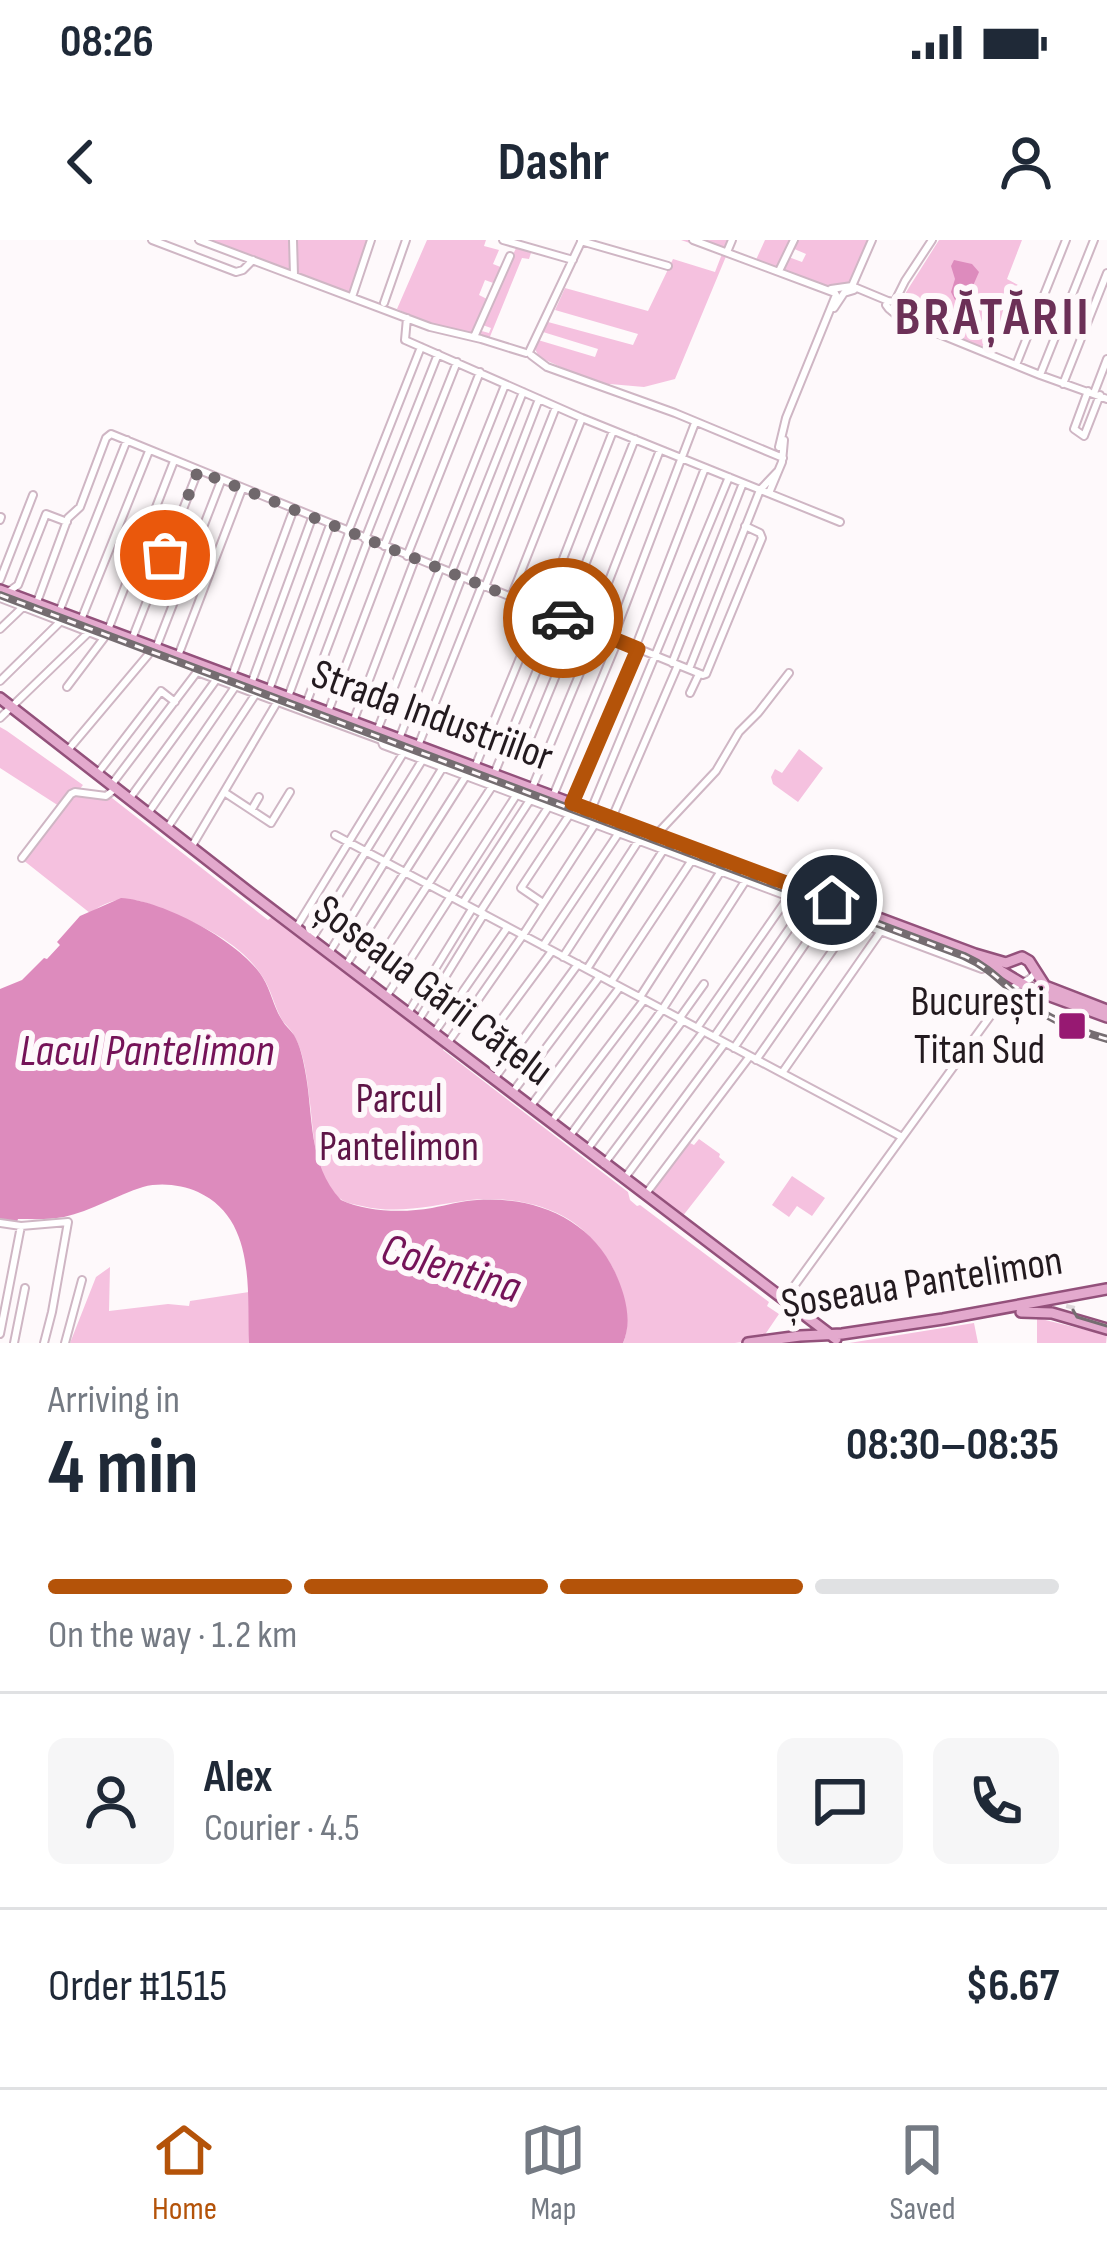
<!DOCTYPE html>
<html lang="en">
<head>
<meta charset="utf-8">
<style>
	body { margin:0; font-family:"Sofia Sans Condensed",sans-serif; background:#f6f6f7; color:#1f2937; height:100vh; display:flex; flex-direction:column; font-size:45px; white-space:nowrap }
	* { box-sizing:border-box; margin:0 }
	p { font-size:39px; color:#747a83 }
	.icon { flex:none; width:66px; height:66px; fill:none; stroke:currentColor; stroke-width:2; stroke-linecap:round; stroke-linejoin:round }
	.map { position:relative; height:1103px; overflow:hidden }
	.panel { display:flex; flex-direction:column; background:#fff; flex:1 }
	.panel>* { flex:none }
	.pin { position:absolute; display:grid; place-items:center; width:102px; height:102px; color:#fff; margin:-51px; border:6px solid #fff; border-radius:50%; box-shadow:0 3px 12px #0007 }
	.courier { position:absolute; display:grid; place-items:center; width:120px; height:120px; margin:-60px; border:9px solid #b45309; border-radius:50%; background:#fff; color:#222; box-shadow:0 3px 15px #0007 }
	.summary em { font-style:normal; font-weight:700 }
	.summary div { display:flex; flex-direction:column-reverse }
	.summary { display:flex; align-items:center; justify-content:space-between; height:204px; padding:0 48px }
	h1 { font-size:78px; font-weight:700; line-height:90px }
	.bar { display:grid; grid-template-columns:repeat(4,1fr); gap:18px 12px; align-content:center; height:144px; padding:0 48px }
	.bar i { height:15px; border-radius:9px; background:#e0e1e3 }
	.bar .current { background:#b45309 }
	.bar p { grid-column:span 4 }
	.line { display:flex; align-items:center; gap:30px; padding:0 48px; border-top:3px solid #e0e1e3 }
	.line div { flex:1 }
	.round { display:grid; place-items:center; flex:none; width:126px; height:126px; border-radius:18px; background:#f6f6f7 }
	.status { display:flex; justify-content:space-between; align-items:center; height:84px; padding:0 60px; background:#fff; direction:ltr }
	.status svg { height:33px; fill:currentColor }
	header { display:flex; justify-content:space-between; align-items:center; height:156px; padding:0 48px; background:#fff; font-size:54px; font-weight:700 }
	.dock { display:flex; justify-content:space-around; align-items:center; height:168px; border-top:3px solid #e0e1e3; background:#fff; font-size:33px; color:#747a83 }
	.dock a { display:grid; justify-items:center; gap:6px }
	.dock .current { color:#b45309 }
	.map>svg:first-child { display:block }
	.green { fill:#f5c1df }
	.water { fill:#dd8bbd }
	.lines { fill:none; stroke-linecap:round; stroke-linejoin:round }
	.major-tunnel { stroke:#ddd8da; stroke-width:9; stroke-dasharray:9 4.5; stroke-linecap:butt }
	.minor-casing { stroke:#cfb6c4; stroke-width:10 }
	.major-casing { stroke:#93517b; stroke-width:14 }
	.minor { stroke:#fff; stroke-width:6 }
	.major { stroke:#e3a9cd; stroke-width:9 }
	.tram { stroke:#756d71; stroke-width:3 }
	.rail-casing { stroke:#756d71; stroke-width:8 }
	.rail { stroke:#fef9fb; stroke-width:3; stroke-dasharray:9; stroke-linecap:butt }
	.done { stroke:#70686c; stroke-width:12; stroke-dasharray:0 21.6 }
	.route { stroke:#b45309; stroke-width:15 }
	.poi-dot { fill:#971972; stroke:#fef9fb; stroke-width:4.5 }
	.labels { text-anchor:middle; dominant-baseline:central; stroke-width:12; stroke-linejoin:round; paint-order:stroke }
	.street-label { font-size:42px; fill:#231a1f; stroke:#fef9fb }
	.poi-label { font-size:42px; fill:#231a1f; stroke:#fef9fb; text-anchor:end }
	.park-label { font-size:42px; fill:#5e1547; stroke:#fef9fb }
	.water-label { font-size:45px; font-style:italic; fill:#751358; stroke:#fef9fb }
	.district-label { font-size:54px; font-weight:bold; letter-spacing:3px; fill:#6c3057; stroke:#fef9fb }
</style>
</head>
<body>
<div class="status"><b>08:26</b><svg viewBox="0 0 49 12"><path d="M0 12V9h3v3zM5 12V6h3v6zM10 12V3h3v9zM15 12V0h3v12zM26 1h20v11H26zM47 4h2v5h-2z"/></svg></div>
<header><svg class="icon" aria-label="back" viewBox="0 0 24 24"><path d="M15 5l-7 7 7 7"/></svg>Dashr<svg class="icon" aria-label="person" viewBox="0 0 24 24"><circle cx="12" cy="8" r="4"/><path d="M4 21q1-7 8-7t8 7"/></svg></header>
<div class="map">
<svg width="1107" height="1103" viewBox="0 0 1107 1103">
	<rect width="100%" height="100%" fill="#fef9fb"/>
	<path class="green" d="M 205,0 L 369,0 L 351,55 Z
		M 427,0 L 486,0 L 484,6 L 499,10 L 493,24 L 503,28 L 496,44 L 485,40 L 479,55 L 489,60 L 473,94 L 435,87 L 397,69 Z
		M 681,0 L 731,0 L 727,14 L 675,139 L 644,147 L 610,144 L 608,149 L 539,117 L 535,109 L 538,100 L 595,117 L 598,109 L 543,92 L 548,82 L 633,105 L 638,94 L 555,70 L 565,48 L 648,71 L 673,19 L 715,32 L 722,14 Z
		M 765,0 L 793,0 L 786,16 L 802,22 L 806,14 L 792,8 L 796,0 L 869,0 L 849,44 C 818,52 784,32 755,22 Z
		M 939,0 L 1022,0 L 1007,39 L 1018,45 L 994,112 L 913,78 L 903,57 Z
		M 517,6 L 532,10 L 529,19 L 522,18 L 489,99 L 477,95 L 478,90 L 489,93 L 491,88 L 480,84 Z
		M 0,487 L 7,491 L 83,545 L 79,550 L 72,550 L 59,566 L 0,528 Z
		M 799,509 L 823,528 L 798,562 L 773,544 L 771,537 L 775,529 L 782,533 Z
		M 80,554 L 104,559 L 112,558 L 268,680 L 273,676 L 445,806 L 443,810 L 628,952 L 630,960 L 637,966 L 640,965 L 769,1062 L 767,1066 L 779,1074 L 764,1096 L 759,1096 L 757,1100 L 735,1103 L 623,1103 C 632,1083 624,1061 618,1041 C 613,1024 601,1009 589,996 C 560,965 511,956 470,960 C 433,965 399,975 362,966 C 352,964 344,963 337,956 C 313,929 314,895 310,863 C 307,840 305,812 292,792 C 288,786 284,784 281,778 C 274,765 271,749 262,736 C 243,706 206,687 174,674 C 139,660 123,650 90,673 L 23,620 L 74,556 Z
		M 699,899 L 720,914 L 719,917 L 725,922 L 682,977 L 650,953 L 688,902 L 694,905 Z
		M 792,936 L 825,958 L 812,976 L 797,966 L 789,977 L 772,965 Z
		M 110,1027 L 109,1071 L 168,1064 L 189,1066 L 190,1061 L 249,1052 L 249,1103 L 70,1103 L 96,1037 Z
		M 1037,1078 L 1107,1095 L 1106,1103 L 1037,1103 Z
		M 974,1083 L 978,1103 L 849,1103 Z"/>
	<path class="water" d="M 954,20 L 972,24 L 979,32 L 969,55 L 962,62 L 955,60 L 951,52 L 955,39 L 951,26 Z
		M 121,658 C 162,660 242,702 263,738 C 271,751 274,768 282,780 C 285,786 290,789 294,795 C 300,805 303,819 305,830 C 314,876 307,923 341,960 C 367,972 403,973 432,968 C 447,965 461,961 477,960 C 534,956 590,978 615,1032 C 625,1054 633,1081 623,1103 L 249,1103 C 247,1050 256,979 198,952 C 182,945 161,942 143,947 C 117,955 91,971 64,977 C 48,980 34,979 18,979 L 17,982 L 0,979 L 0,749 L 22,740 L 44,718 L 47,719 L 60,705 L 57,702 L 80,676 Z"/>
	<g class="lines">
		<path class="major-tunnel" d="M 1070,1069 L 1071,1065"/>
		<g class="minor-casing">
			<path id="minor" d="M 152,0 L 236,32 L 243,30 L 253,20
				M 199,0 L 430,87 L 481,99 L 526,113
				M 293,0 L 294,35
				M 503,0 L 573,20
				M 693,0 L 835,53
				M 581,1 L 668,26
				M 727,12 L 732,0
				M 779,31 L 794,0
				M 852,46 L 872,0
				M 831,49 L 852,46 L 888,61 L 886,65 L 889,69 L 894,67 L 894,62 L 888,61
				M 352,57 L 371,0
				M 384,63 L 406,0
				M 894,63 L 905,41 L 932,0
				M 834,68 L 844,53 L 854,50
				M 889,69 L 900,78 L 1040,135 L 1107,159
				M 407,78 L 405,100 L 582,178 L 840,282
				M 474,97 L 510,16
				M 530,110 L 582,0
				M 531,115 L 547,127 L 675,173 L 783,218
				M 1016,125 L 1066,0
				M 1040,135 L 1094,0
				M 1063,144 L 1107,33
				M 1088,151 L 1074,189 L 1084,196 L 1100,155
				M 1094,153 L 1107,119
				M 779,207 L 786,178 L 836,55
				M 760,250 L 778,231
				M 769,253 L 782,222 L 784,200
				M 0,280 L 1,277
				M 348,292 L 421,107
				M 365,299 L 438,114
				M 384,306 L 457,122
				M 407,316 L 480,132
				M 433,326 L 505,145
				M 451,333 L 523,152
				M 0,340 L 33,255
				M 469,340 L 539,159
				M 485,347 L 556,167
				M 8,352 L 18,345 L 46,274 L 67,282
				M 511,357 L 582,178
				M 0,358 L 104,398 L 67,447
				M 37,362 L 68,278 L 80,267 L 106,198 L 111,194 L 703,435 L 706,434 L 762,298 L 760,293 L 745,286
				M 543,370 L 613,191
				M 59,372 L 127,200
				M 564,378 L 635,199
				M 81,380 L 149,211
				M 0,389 L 23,367
				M 590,389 L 660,210
				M 108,390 L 174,221
				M 613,398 L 695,183
				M 132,399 L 198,231
				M 156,408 L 221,241
				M 635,408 L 705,228
				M 178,416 L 242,249
				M 672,423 L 743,243
				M 689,429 L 760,250
				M 232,436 L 293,271
				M 0,441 L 61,381
				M 251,444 L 312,278
				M 269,450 L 330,285
				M 690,453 L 699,434
				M 288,457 L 349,293
				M 306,464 L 368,300
				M 328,472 L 390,309
				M 0,478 L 89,392
				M 353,482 L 415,319
				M 377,491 L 440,329
				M 531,496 L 577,384
				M 399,499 L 462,337
				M 418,506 L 482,345
				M 68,510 L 148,415
				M 475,527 L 540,369
				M 98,533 L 161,451 L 175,462
				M 494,534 L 559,377
				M 112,544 L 197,432 L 381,500 L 383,505 L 982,729
				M 532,548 L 597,392
				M 224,552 L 271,583 L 290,552
				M 553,556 L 618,400
				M 130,558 L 216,440
				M 572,563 L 638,408
				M 252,569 L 259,557
				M 591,570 L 729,237
				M 149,572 L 235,447
				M 612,578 L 678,425
				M 168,587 L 255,455
				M 335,595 L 902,897
				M 656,595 L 716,531 L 739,492 L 758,473 L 789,433
				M 192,606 L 276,464
				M 22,618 L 71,554 L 75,552 L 106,556 L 115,549
				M 463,663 L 530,560
				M 543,663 L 521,648 L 570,574
				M 480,672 L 549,566
				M 296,688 L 404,512
				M 311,700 L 423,519
				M 543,706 L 618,594
				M 329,713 L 443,527
				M 563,717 L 639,600
				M 346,725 L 466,536
				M 587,729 L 664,609
				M 365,741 L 493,545
				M 611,742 L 692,620
				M 386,757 L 517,554
				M 640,757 L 721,631
				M 408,773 L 472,669
				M 679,779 L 704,744
				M 418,781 L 484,674
				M 697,788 L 789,656
				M 492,792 L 552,711
				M 434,793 L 507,688
				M 714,797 L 807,663
				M 447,804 L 523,695 L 595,584
				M 734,808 L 827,672
				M 756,820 L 853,681
				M 782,833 L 881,691
				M 494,839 L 578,724
				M 512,853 L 600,736
				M 530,867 L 620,747
				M 552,881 L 644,760
				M 569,897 L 662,770 L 746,640
				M 587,910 L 683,780
				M 604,924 L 703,792
				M 624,939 L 725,803
				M 645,955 L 750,816
				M 0,983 L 21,986 L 68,982 L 52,1072 L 44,1103
				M 784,1060 L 1010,749 L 1030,739 L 1036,732
				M 0,1094 L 21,986
				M 14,1103 L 25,1048
				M 65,1103 L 82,1040"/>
		</g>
		<g class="major-casing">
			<path id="major" d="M 0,350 L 975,714 L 1006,723 L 1022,717 L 1029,721 L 1045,746 L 1107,770
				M 0,458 L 250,653 L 836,1099
				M 984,721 L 1031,749 L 1107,777
				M 1021,1072 L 1052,1073 L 1107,1089
				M 748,1103 L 800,1096 L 842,1094 L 943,1079 L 1107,1049"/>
		</g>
		<use href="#minor" class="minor"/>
		<use href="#major" class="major"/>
		<path class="tram" d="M 1073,1070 L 1077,1077 L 1107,1086"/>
		<g class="rail-casing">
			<path id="rail" d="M 0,355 L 964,716 C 993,729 1003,745 1027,763 C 1051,780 1078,791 1107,799"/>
		</g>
		<use href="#rail" class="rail"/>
	</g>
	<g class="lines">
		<path class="done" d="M 165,315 L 198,231 L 563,378"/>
		<path class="route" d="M 563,378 L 638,409 L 572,563 L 832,660"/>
	</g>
	<rect class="poi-dot" x="1057" y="771" width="30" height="30" rx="6"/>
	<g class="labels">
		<g class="street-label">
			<text transform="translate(432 476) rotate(20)">Strada Industriilor</text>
			<text transform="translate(433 751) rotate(37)">Șoseaua Gării Cățelu</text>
			<text transform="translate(922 1043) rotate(-9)">Șoseaua Pantelimon</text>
		</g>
		<g class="poi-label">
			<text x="1045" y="762">București<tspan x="1045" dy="48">Titan Sud</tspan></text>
		</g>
		<g class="park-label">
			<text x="399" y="859">Parcul<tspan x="399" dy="48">Pantelimon</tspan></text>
		</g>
		<g class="water-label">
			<text x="147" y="811">Lacul Pantelimon</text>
			<text transform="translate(451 1029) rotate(17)">Colentina</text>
		</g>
		<g class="district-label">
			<text x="993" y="77">BRĂȚĂRII</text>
		</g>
	</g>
</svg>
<div class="pin" style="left:165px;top:315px;background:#ea580c"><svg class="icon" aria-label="bag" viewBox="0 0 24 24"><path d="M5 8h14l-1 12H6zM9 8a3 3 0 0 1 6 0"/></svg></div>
<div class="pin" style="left:832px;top:660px;background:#1f2937"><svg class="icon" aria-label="home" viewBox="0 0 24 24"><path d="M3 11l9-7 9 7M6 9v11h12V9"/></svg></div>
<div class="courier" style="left:563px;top:378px"><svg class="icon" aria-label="car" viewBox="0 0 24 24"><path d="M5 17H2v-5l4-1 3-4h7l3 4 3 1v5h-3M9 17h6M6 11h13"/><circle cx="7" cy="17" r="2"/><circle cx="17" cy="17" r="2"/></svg></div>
</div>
<section class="panel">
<div class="summary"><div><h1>4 min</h1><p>Arriving in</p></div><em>08:30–08:35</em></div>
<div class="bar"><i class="current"></i><i class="current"></i><i class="current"></i><i></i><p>On the way · 1.2 km</p></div>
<div class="line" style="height:216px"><a class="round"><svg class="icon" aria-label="person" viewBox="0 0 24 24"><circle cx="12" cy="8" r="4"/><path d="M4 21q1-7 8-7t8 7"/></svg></a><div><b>Alex</b><p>Courier · 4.5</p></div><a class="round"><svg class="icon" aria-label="chat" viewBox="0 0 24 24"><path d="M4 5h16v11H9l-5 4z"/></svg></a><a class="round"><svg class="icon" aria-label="phone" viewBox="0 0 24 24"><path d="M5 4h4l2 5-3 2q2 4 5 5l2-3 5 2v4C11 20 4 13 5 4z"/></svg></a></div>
<div class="line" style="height:156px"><div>Order #1515</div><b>$6.67</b></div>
</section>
<nav class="dock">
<a class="current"><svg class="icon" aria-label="home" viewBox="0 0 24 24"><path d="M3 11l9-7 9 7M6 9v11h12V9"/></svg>Home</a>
<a><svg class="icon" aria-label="map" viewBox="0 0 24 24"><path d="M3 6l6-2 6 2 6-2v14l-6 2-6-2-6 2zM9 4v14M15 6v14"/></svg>Map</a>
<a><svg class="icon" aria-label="saved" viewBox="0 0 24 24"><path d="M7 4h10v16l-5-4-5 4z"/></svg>Saved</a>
</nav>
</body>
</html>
